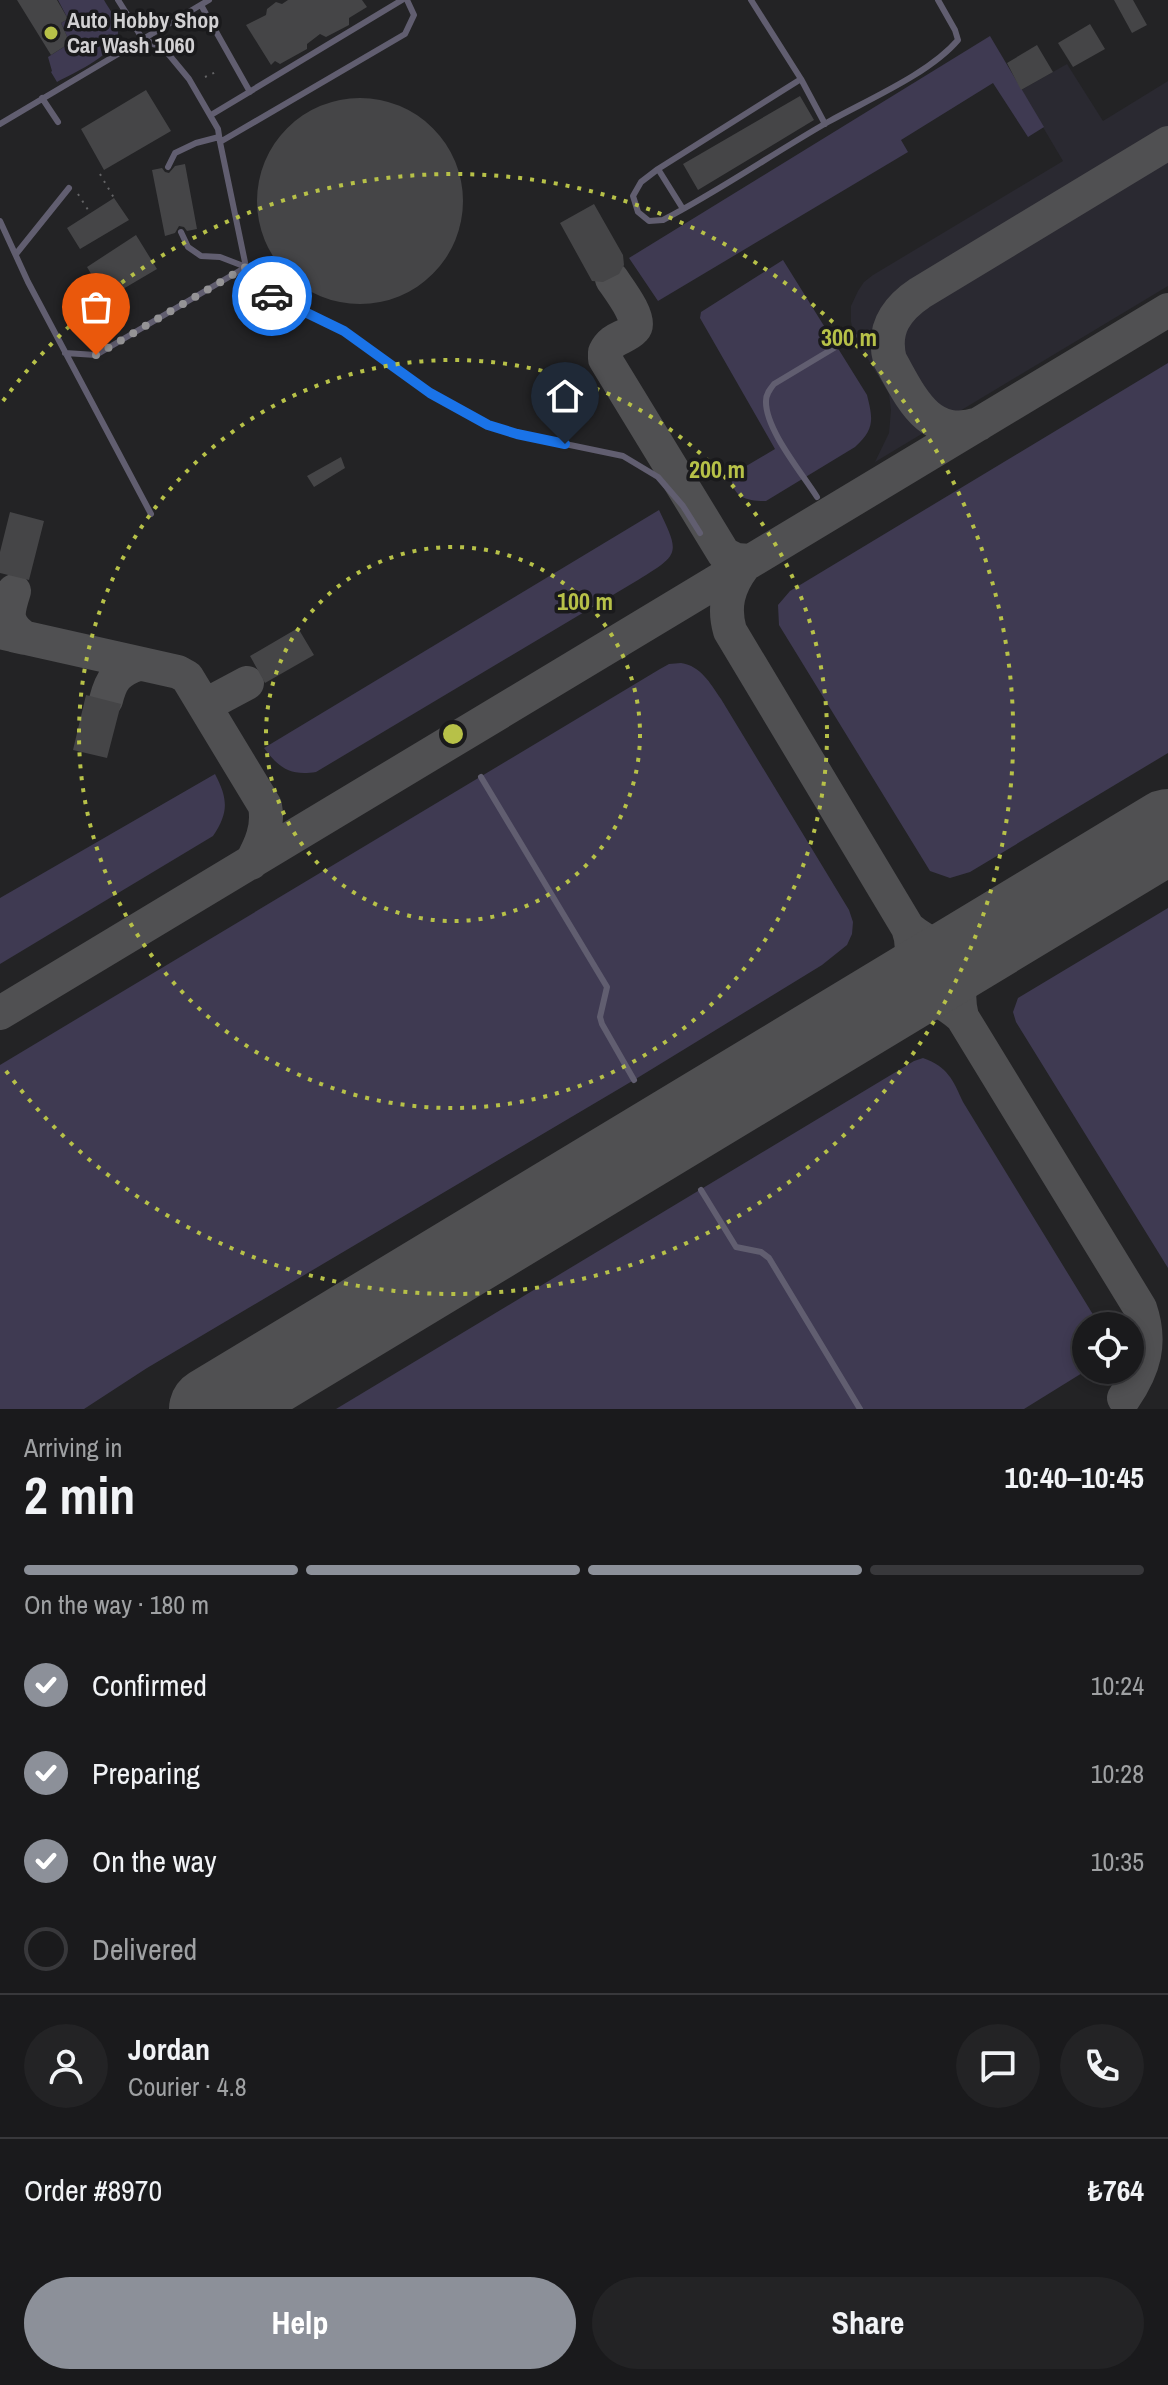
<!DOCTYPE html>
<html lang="en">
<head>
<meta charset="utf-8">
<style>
	body { margin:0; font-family:"Archivo Narrow",sans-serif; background:#232325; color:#f1f3f6; height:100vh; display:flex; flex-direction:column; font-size:30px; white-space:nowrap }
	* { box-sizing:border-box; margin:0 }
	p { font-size:26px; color:#9fa1a3 }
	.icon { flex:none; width:44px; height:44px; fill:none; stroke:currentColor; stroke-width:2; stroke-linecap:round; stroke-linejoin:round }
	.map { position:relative; height:1409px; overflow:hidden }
	.sheet { display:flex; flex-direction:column; background:#1a1a1c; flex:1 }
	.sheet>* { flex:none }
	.buttons { position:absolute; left:1072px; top:1312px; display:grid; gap:16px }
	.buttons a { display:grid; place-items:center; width:72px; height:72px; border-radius:50%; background:#1a1a1c; box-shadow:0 4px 12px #0003,0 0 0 2px #38383b; font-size:40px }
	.pin { position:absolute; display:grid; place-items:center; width:68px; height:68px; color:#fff; margin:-82px -34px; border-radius:50% 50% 50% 0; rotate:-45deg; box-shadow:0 0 8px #0007 }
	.pin .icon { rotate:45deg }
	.courier { position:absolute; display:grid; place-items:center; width:80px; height:80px; margin:-40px; border:6px solid #1a73e8; border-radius:50%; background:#fff; color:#222; box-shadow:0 2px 10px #0007 }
	.headline em { font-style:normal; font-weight:700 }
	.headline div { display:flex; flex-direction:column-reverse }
	.headline { display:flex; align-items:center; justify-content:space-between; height:136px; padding:0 24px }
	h1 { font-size:52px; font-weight:700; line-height:60px }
	.bar { display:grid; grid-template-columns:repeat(4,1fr); gap:12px 8px; align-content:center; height:96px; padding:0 24px }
	.bar i { height:10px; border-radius:6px; background:#38383b }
	.bar .active { background:#8c9099 }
	.bar p { grid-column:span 4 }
	.line { display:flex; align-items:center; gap:20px; padding:0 24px; border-top:2px solid #38383b }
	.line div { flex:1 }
	.round { display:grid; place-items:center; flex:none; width:84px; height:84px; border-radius:42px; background:#232325 }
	ol { padding:0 24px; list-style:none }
	li { display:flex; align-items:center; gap:24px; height:88px }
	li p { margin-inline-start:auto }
	li .icon { padding:8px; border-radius:50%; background:#8c9099; color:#fff; stroke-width:4 }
	li:last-child { color:#9fa1a3 }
	li i { width:44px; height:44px; border:4px solid #38383b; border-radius:50% }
	.action { display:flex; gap:16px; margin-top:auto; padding:16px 24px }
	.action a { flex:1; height:92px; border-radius:48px; background:#8c9099; color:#fff; font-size:32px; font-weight:700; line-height:92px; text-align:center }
	.action a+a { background:#232325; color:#f1f3f6 }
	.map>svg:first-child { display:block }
	.built { fill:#2a2931 }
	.green { fill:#3f3a52 }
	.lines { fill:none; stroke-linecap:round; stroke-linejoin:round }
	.taxiway { stroke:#505052; stroke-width:34 }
	.runway { stroke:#505052; stroke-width:84 }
	.building { fill:#454547 }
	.path { stroke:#646466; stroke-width:2; stroke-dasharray:2 6; stroke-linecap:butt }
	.lane { stroke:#615e70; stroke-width:6 }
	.done { stroke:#959496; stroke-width:8; stroke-dasharray:0 14.4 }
	.route { stroke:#1a73e8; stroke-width:10 }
	.ring { fill:none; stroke:#b7c148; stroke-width:4; stroke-dasharray:4 8 }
	.poi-dot { fill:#b7c148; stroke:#1a1a1c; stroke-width:3 }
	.labels { text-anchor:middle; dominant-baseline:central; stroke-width:7; stroke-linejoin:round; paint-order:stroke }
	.poi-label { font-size:22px; font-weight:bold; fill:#d2d1d3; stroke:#1a1a1c; text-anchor:start }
	.centre { fill:#b7c148; stroke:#1a1a1c; stroke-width:4 }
	.ring-label { font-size:24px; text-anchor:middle; font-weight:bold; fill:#b7c148; stroke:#1a1a1c; stroke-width:7; stroke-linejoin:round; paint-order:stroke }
</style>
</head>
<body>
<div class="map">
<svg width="1168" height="1409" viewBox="0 0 1168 1409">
	<rect width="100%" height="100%" fill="#232325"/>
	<path class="built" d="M 1067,64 L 1103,121 L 1168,81 L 1168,286 L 875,462 L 889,433 L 891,410 L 889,394 L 854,336 L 851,322 L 851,306 L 858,291 L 864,282 L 873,275 L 1063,161 L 1021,90 Z"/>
	<path class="green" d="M 58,0 L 104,0 C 108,7 114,15 117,23 C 127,51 76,71 57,82 L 51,72 L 52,71 L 48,57 L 70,43 L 61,23 L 68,19 Z
		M 990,36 L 1044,127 L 1028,137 L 993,83 L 901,140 L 908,152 L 658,301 L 629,258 Z
		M 783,260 L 867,395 C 873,419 875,429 855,447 L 766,501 C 747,501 732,498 731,475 L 775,449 L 700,318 L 701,312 Z
		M 1168,363 L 1168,753 L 970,872 L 950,878 L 930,871 L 779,625 L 778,605 L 790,591 Z
		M 659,510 C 680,554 680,554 638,580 L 316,772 C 290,776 279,768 264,748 Z
		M 681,663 C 701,666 710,683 721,699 L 849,910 L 853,922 L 852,934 L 847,945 L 822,965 L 634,1080 L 147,1368 L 84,1409 L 0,1409 L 0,1065 L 660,669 L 669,664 Z
		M 215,774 C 228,799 229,812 213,836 L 0,964 L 0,898 Z
		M 1168,908 L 1168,1268 L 1016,1022 L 1013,1012 L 1018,998 Z
		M 923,1058 C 948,1067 953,1080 963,1102 L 1100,1326 L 1086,1326 L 1087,1370 L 1024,1409 L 336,1409 L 914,1061 Z"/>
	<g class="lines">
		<path class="taxiway" d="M 612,279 C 618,288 643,320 634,329 C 625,339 613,336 605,352 L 605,359 L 724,554 L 736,560 L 751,561
			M 979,424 C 928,440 911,397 890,360 C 882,330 896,309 920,293 L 1168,143
			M 743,567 C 728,587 723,607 730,631 L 908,928 C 917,951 909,972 899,994 C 927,995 941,998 962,1017 L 1140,1308 C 1152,1343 1144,1369 1124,1398
			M 14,591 C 7,613 4,623 25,638 L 16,636
			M 0,632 L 178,672 L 187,677 L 265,806 C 269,827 261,845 251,863
			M 217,699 L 247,683
			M 106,700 C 111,680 117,671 138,664
			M 908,928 C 931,947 946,950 975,948
			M 0,1013 L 1168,310
			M 962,1017 C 955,990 962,971 975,948"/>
		<path class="runway" d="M 211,1409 L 1168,831"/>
	</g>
	<path class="building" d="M 17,0 L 57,0 L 68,19 L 61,23 L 70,43 L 51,55 Z
		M 288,0 L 362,0 L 367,7 L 349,18 L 349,25 L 326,37 L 320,34 L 307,44 L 307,49 L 280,64 L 275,61 L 271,65 L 246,25 L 266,15 L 267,9 L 276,2 L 282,4 Z
		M 1114,0 L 1133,0 L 1147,25 L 1132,33 Z
		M 1090,24 L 1105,49 L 1073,67 L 1058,43 Z
		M 1037,45 L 1053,72 L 1021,90 L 1007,63 Z
		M 146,90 L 171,131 L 104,170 L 81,129 Z
		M 800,96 L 814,120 L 698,190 L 683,164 Z
		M257 201a103 103 0 1 1 206 0a103 103 0 1 1-206 0Z
		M 185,164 L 197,229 L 187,231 L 184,227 L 179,226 L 175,233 L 165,236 L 152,170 L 162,168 L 165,172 L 169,173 L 175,166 Z
		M 114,198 L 129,220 L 80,249 L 67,228 Z
		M 594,204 L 623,255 L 624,265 L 619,274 L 603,282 L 592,281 L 560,223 Z
		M 136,235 L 157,269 L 106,299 L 87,267 Z
		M 341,457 L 345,468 L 314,487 L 307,476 Z
		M 10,512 L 44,521 L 29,580 L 0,573 L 0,552 Z
		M 298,628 L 314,655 L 265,683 L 250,656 Z
		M 86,695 L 121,704 L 107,758 L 73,750 Z"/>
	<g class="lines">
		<path class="path" d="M 205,77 L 216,72
			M 100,174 L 114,198
			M 78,194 L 90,213"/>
		<path class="lane" d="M 118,0 L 142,38 L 165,50 L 189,79 L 218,129 L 220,142
			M 751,0 L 801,79 L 825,124
			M 201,5 L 250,92
			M 801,79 L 658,169 L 641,182 L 633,196 L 638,212 L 649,221 L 663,220 C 719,191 772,154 828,122 C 867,100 929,74 958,40 L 955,30 L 938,0
			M 42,98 L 58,122
			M 211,115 L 402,0
			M 0,124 L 209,0
			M 168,167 L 175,153 L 196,143 L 219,137
			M 658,169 L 683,209
			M 0,221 L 28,282 L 151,514
			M 181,232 L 188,247 L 201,256 L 220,257 L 246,267 L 269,294 L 344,331 L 430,393 L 488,425 L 517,434 L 623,456 L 658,477 L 683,506 L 700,533
			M 16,254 L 69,188
			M 65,353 L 96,355 L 246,267 L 220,142 L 405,34 L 414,15 L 407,0
			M 817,497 C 802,473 765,429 766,401 C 766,394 770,389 774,384 L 854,336
			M 481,777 L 607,987 L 600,1017 L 602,1024 L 634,1080
			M 701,1190 L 736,1247 L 761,1252 L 769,1258 L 860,1409"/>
	</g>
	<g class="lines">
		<path class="done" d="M 96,355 L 246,267 L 272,296"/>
		<path class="route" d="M 272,296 L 344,331 L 430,393 L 488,425 L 517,434 L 565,444"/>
	</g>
	<g class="ring">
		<circle cx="453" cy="734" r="187"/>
		<circle cx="453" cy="734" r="374"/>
		<path d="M3 401A560 560 0 1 1 3 1067"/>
	</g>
	<circle class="poi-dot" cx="51" cy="33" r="8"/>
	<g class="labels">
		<g class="poi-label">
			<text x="67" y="20">Auto Hobby Shop<tspan x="67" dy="25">Car Wash 1060</tspan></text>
		</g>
	</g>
	<circle cx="453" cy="734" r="12" class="centre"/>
	<g class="ring-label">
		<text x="849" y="346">300 m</text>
		<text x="717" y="478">200 m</text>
		<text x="585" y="610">100 m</text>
	</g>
</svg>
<div class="buttons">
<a><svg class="icon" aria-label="locate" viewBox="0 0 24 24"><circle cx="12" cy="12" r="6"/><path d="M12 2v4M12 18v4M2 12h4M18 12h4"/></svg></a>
</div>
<div class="pin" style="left:96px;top:355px;background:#ea580c"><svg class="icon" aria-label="bag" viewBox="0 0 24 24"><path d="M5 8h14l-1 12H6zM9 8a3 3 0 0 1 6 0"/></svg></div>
<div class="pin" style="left:565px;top:444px;background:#1f2937"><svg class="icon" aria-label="home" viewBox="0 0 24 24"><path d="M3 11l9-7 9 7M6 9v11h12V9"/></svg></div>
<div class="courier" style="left:272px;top:296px"><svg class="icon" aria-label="car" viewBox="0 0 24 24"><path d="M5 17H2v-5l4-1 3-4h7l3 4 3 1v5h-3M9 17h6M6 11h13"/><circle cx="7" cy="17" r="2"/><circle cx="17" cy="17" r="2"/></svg></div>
</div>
<section class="sheet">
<div class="headline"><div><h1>2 min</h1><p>Arriving in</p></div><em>10:40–10:45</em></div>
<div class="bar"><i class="active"></i><i class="active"></i><i class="active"></i><i></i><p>On the way · 180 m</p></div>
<ol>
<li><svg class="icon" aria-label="check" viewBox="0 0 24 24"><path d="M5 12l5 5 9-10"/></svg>Confirmed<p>10:24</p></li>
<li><svg class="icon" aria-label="check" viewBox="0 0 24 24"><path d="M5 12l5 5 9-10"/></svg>Preparing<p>10:28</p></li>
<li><svg class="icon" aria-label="check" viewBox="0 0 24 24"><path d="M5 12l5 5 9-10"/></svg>On the way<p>10:35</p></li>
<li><i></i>Delivered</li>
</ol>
<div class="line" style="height:144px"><a class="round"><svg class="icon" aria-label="person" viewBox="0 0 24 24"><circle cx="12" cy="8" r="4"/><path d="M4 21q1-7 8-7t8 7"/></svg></a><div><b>Jordan</b><p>Courier · 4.8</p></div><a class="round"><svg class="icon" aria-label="chat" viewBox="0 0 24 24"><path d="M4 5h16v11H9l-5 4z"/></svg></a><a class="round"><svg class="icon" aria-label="phone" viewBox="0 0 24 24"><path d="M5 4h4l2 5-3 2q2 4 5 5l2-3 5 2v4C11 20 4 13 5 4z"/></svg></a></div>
<div class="line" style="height:104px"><div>Order #8970</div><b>₺764</b></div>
<div class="action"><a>Help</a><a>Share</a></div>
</section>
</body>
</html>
